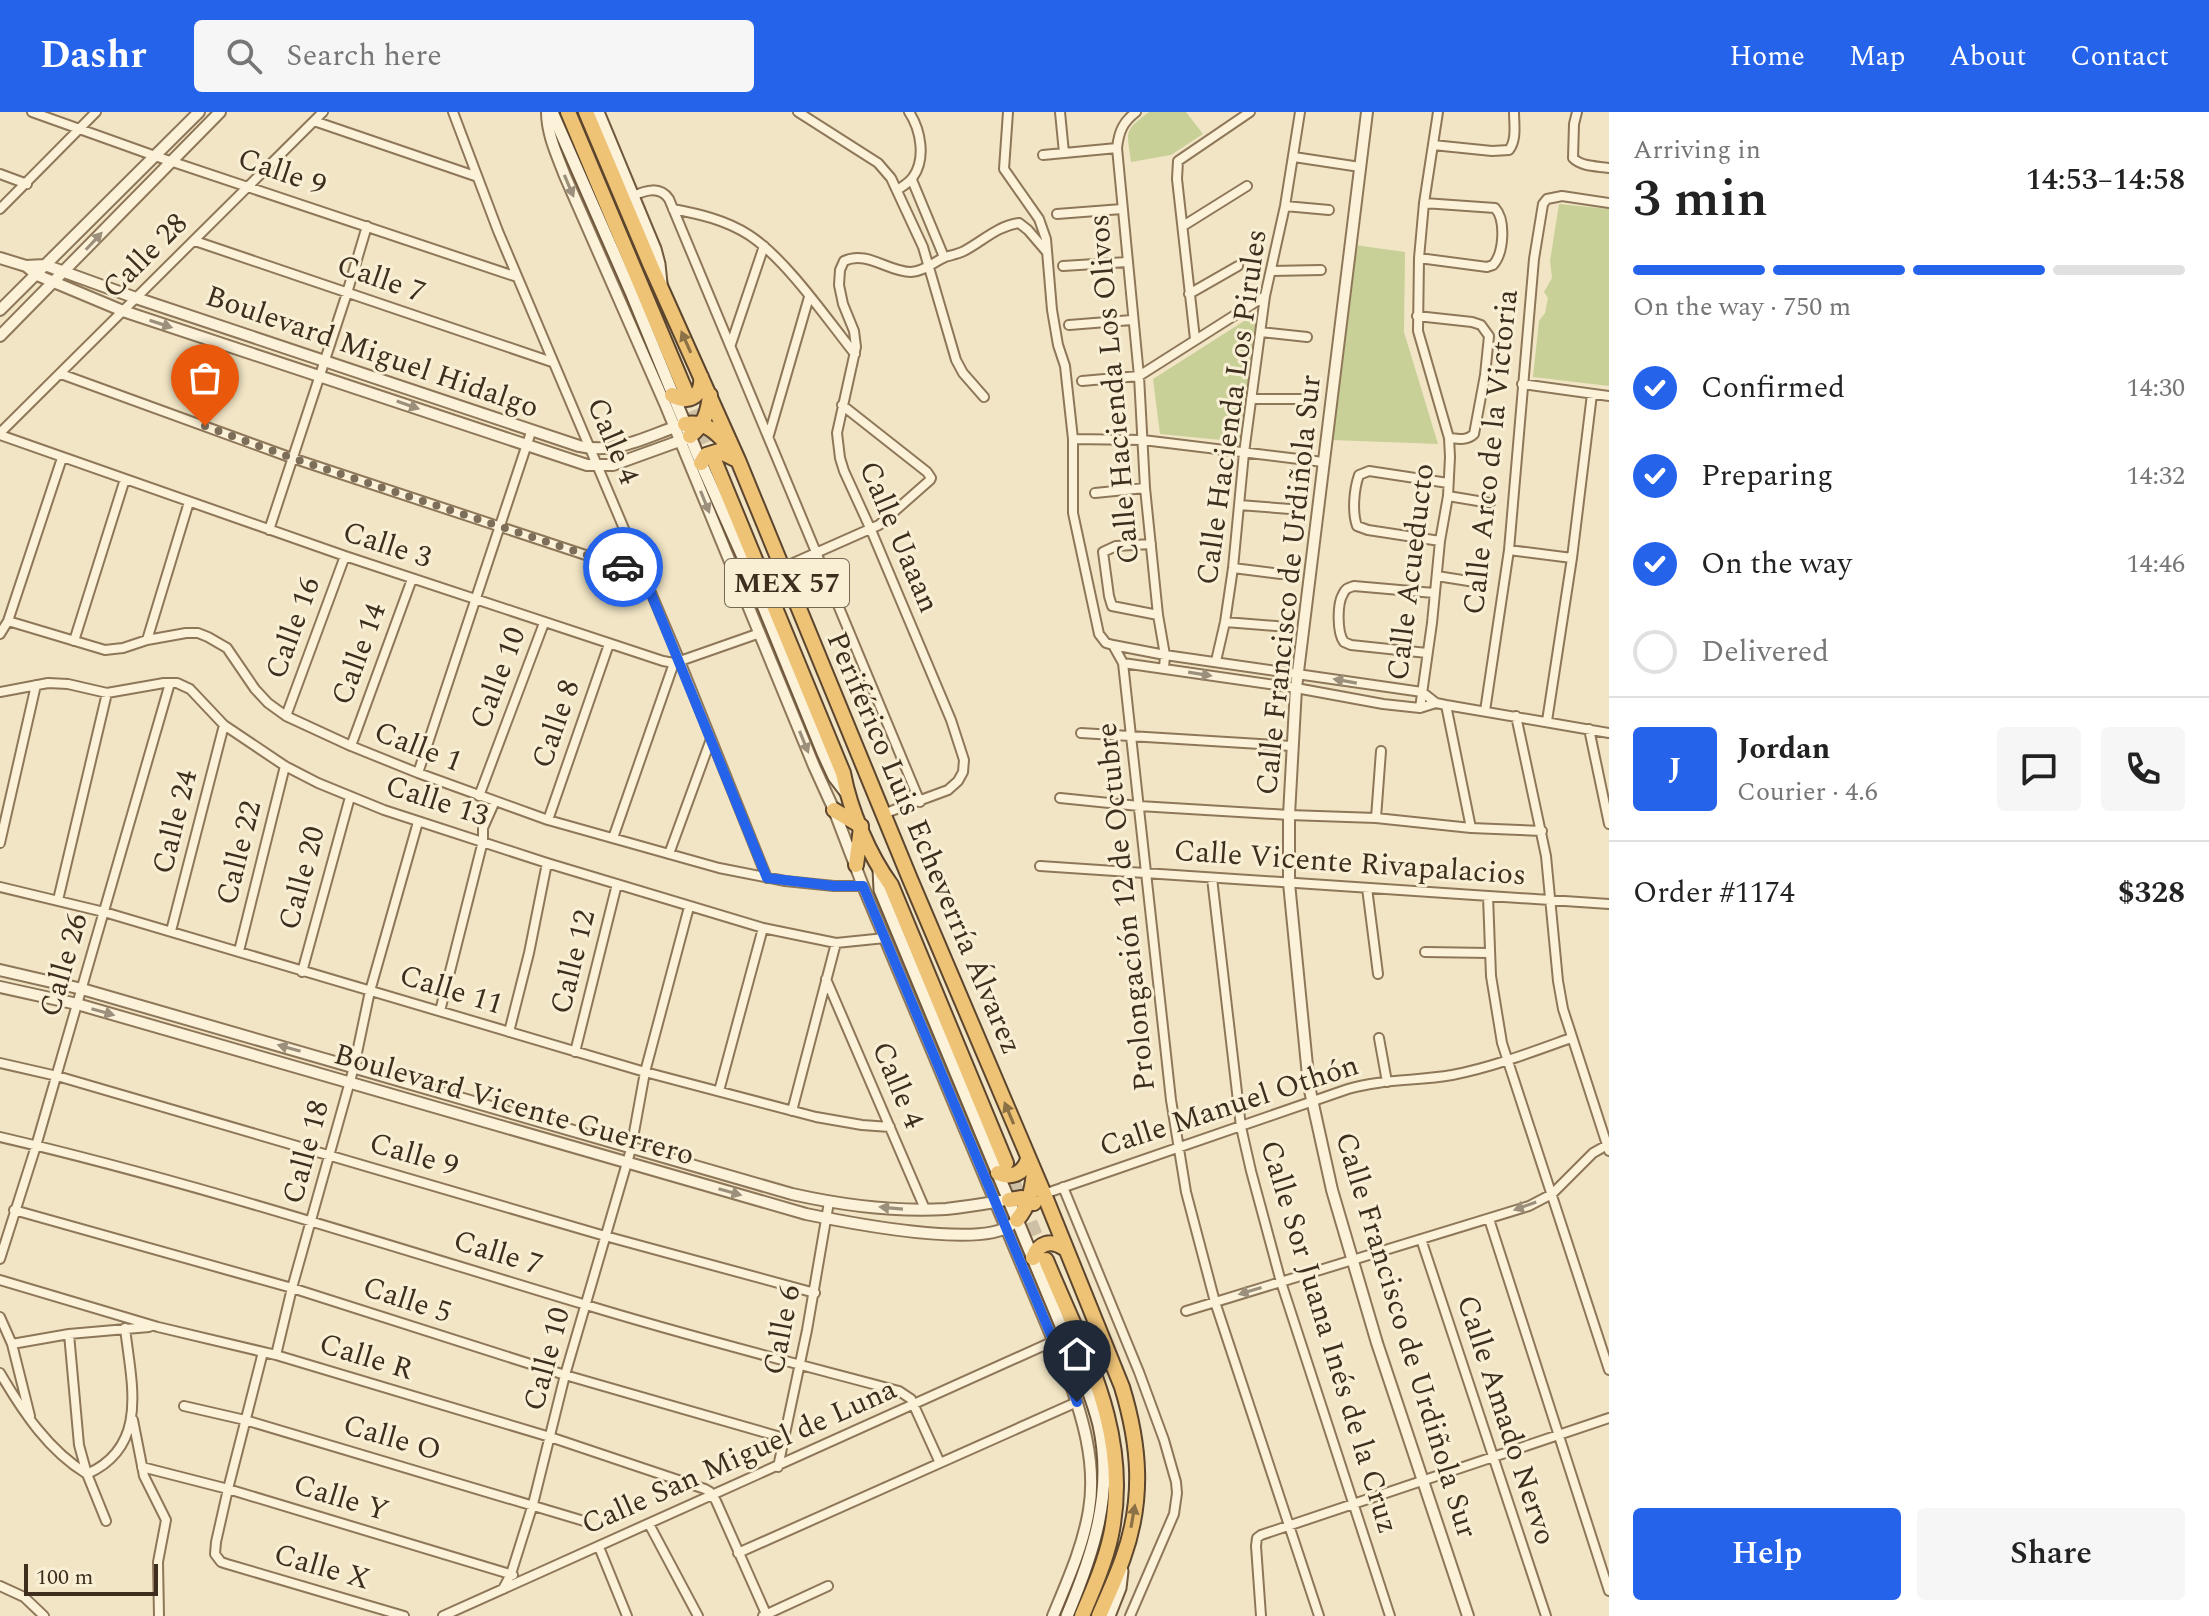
<!DOCTYPE html>
<html lang="en">
<head>
<meta charset="utf-8">
<style>
	body { margin:0; font-family:Spectral,serif; background:#f6f6f6; color:#222; height:100vh; display:flex; flex-direction:column; font-size:30px; white-space:nowrap }
	* { box-sizing:border-box; margin:0 }
	p { font-size:26px; color:#767676 }
	.icon { flex:none; width:44px; height:44px; fill:none; stroke:currentColor; stroke-width:2; stroke-linecap:round; stroke-linejoin:round }
	.map { position:relative; flex:1; overflow:hidden }
	.drawer { display:flex; flex-direction:column; background:#fff; width:600px }
	.drawer>* { flex:none }
	.scale { position:absolute; left:24px; bottom:20px; width:134px; box-sizing:border-box; padding-left:8px; border:4px solid #3d2e1e; border-top:0; font-size:22px; line-height:28px; white-space:nowrap; color:#3d2e1e; -webkit-text-stroke:6px #f8efd5; paint-order:stroke }
	.pin { position:absolute; display:grid; place-items:center; width:68px; height:68px; color:#fff; margin:-82px -34px; border-radius:50% 50% 50% 0; rotate:-45deg; box-shadow:0 0 8px #0007 }
	.pin .icon { rotate:45deg }
	.courier { position:absolute; display:grid; place-items:center; width:80px; height:80px; margin:-40px; border:6px solid #2563eb; border-radius:50%; background:#fff; color:#222; box-shadow:0 2px 10px #0007 }
	.overview em { font-style:normal; font-weight:600 }
	.overview div { display:flex; flex-direction:column-reverse }
	.overview { display:flex; align-items:center; justify-content:space-between; height:136px; padding:0 24px }
	h1 { font-size:52px; font-weight:600; line-height:60px }
	.bar { display:grid; grid-template-columns:repeat(4,1fr); gap:12px 8px; align-content:center; height:96px; padding:0 24px }
	.bar i { height:10px; border-radius:6px; background:#e0e0e0 }
	.bar .active { background:#2563eb }
	.bar p { grid-column:span 4 }
	.line { display:flex; align-items:center; gap:20px; padding:0 24px; border-top:2px solid #e0e0e0 }
	.line div { flex:1 }
	.round { display:grid; place-items:center; flex:none; width:84px; height:84px; border-radius:8px; background:#f6f6f6 }
	ol { padding:0 24px; list-style:none }
	li { display:flex; align-items:center; gap:24px; height:88px }
	li p { margin-inline-start:auto }
	li .icon { padding:8px; border-radius:50%; background:#2563eb; color:#fff; stroke-width:4 }
	li:last-child { color:#767676 }
	li i { width:44px; height:44px; border:4px solid #e0e0e0; border-radius:50% }
	.action { display:flex; gap:16px; margin-top:auto; padding:16px 24px }
	.action a { flex:1; height:92px; border-radius:8px; background:#2563eb; color:#fff; font-size:32px; font-weight:600; line-height:92px; text-align:center }
	.action a+a { background:#f6f6f6; color:#222 }
	header { display:flex; align-items:center; gap:48px; box-sizing:border-box; height:112px; padding:0 40px; background:#2563eb; color:#fff }
	header strong { font-size:38px }
	nav { display:flex; gap:44px; margin-inline-start:auto; font-size:28px }
	.search { width:560px; height:72px; background:#f6f6f6; display:flex; align-items:center; gap:20px; box-sizing:border-box; padding:0 28px; border-radius:8px; color:#767676; font-size:30px }
	main { display:flex; flex:1; min-height:0 }
	.map>svg:first-child { display:block }
	.green { fill:#c8d098 }
	.lines { fill:none; stroke-linecap:round; stroke-linejoin:round }
	.trunk-tunnel { stroke:#cdc0a4; stroke-width:14; stroke-dasharray:14 7; stroke-linecap:butt }
	.minor-casing { stroke:#8e7759; stroke-width:12 }
	.tertiary-casing { stroke:#8e7759; stroke-width:14 }
	.secondary-casing { stroke:#6f583c; stroke-width:15 }
	.trunk-casing { stroke:#5b452e; stroke-width:18 }
	.minor { stroke:#fbf2d9; stroke-width:8 }
	.tertiary { stroke:#fbf2d9; stroke-width:10 }
	.secondary { stroke:#fbf2d9; stroke-width:11 }
	.trunk { stroke:#eec376; stroke-width:14 }
	.oneway { fill:#9c907c }
	.oneway2 { fill:#8d7146 }
	.done { stroke:#7c6e58; stroke-width:8; stroke-dasharray:0 14.4 }
	.route { stroke:#2563eb; stroke-width:10 }
	.labels { text-anchor:middle; dominant-baseline:central; stroke-width:6; stroke-linejoin:round; paint-order:stroke }
	.shield { fill:#f8efd5; stroke:#756855; stroke-width:2 }
	.shield-label { font-size:28px; font-weight:bold; fill:#3d2e1e }
	.street-label { font-size:30px; fill:#3d2e1e; stroke:#f8efd5 }
</style>
</head>
<body>
<header>
<strong>Dashr</strong>
<div class="search"><svg class="icon" aria-label="search" viewBox="0 0 24 24"><circle cx="10" cy="10" r="6"/><path d="M15 15l6 6"/></svg>Search here</div>
<nav><a>Home</a><a>Map</a><a>About</a><a>Contact</a></nav>
</header>
<main>
<div class="map">
<svg width="1609" height="1504" viewBox="0 0 1609 1504">
	<rect width="100%" height="100%" fill="#f1e5c5"/>
	<path class="green" d="M 1149,0 L 1186,0 L 1203,22 L 1171,43 L 1131,50 C 1127,18 1123,20 1149,0 Z
		M 1559,92 L 1609,97 L 1609,274 L 1533,265 L 1539,209 L 1545,201 L 1548,186 L 1544,180 L 1552,166 L 1550,149 Z
		M 1355,133 L 1405,140 L 1404,220 L 1438,332 L 1331,328 Z
		M 1263,197 L 1242,330 L 1160,322 L 1153,267 Z"/>
	<g class="lines">
		<path class="trunk-tunnel" d="M 685,279 L 714,348
			M 1006,1052 L 1044,1143"/>
		<g class="minor-casing">
			<path id="minor" d="M 32,0 L 155,44 L 517,165
				M 453,0 L 498,119 L 680,549 L 767,766
				M 798,0 L 878,51 L 891,66 L 923,135 L 956,248 L 963,261 L 984,285
				M 1008,0 L 1004,57 L 1039,107 L 1046,127 L 1052,198 L 1058,233 L 1065,254 L 1073,327 L 1073,401 L 1099,522 L 1106,531 L 1113,533 L 1123,551 L 1171,988 L 1186,1080 L 1215,1190 L 1319,1504
				M 1060,0 L 1064,41
				M 1136,0 C 1123,10 1119,19 1117,36 L 1139,264 L 1145,376 L 1158,503 L 1165,543 L 1164,556
				M 1577,0 L 1574,12 L 1573,46 C 1582,55 1597,54 1609,56
				M 314,9 L 475,64
				M 1433,33 L 1492,39 L 1509,38 C 1517,28 1514,12 1514,0
				M 1043,43 L 1117,36
				M 1294,45 L 1360,55
				M 0,62 L 27,72
				M 912,68 L 944,145
				M 897,78 C 903,74 909,71 913,65 C 926,47 921,18 909,0
				M 633,84 C 646,78 660,74 669,87 L 920,690
				M 1285,94 L 1329,98
				M 0,97 L 96,0
				M 673,97 C 699,102 726,108 749,123 C 786,147 827,207 855,242
				M 1057,102 L 1122,97
				M 1183,114 L 1247,74
				M 195,129 L 552,250
				M 1419,146 L 1487,155 L 1493,153 C 1504,141 1506,108 1495,96 L 1424,91
				M 1063,154 L 1127,150
				M 1271,159 L 1321,158
				M 1189,182 L 1238,154
				M 1417,204 L 1472,210 L 1481,213 L 1489,224 L 1485,263 L 1474,322 C 1467,329 1458,327 1449,326
				M 1069,213 L 1132,208
				M 1261,220 L 1307,225
				M 1195,227 L 1177,67 L 1178,49 L 1250,0
				M 731,232 L 764,134
				M 61,262 L 292,346 L 643,462
				M 1082,269 L 1139,264 L 1265,184
				M 1522,272 L 1609,284
				M 1251,287 L 1302,287
				M 0,321 L 323,0
				M 0,323 L 345,444 L 663,549 L 674,551 L 680,549 L 760,521
				M 769,323 L 809,185
				M 1073,327 L 1143,328 L 1323,350
				M 1095,381 L 1145,376
				M 1448,384 L 1490,391
				M 1239,393 L 1290,397
				M 269,418 L 347,181 L 367,114
				M 1440,429 L 1368,418 L 1357,414 C 1352,400 1354,377 1359,363 L 1369,359 L 1448,371
				M 1151,432 L 1116,434 L 1103,440 L 1109,484 L 1112,494 L 1158,503
				M 1509,438 L 1572,446
				M 782,456 L 879,413 L 930,368 L 931,366 L 927,360 L 842,293
				M 1233,456 L 1281,462
				M 1437,464 L 1481,471
				M 8,509 L 105,538 L 123,536 L 147,528 L 186,521 L 198,521 L 208,525 L 227,536 L 255,577 L 268,591 L 286,604 L 351,634 L 418,661 L 548,708 L 719,756 L 785,769 L 834,774 L 863,774
				M 1225,510 L 1276,514
				M 0,522 L 8,509 L 62,346
				M 147,528 L 189,390
				M 74,529 L 125,367
				M 1113,533 L 1165,543 L 1422,580 L 1436,591
				M 1427,541 L 1351,533 L 1344,530 C 1337,521 1337,492 1343,482 C 1346,476 1348,476 1354,474 L 1434,481
				M 1216,549 L 1225,510 L 1233,456 L 1244,341 L 1265,184 L 1285,94 L 1300,0
				M 1123,551 L 1296,576 L 1383,592 L 1420,596 L 1436,591 L 1446,593 L 1609,621
				M 0,580 L 48,571 L 68,572 L 107,581 L 164,571 L 177,571 L 190,577 L 224,613 L 285,654 L 318,671 L 384,698 L 547,751 L 763,816 L 836,831 L 885,826
				M 1446,593 L 1471,716
				M 1420,596 L 1432,511 L 1440,429 L 1448,384 L 1450,345 L 1449,326 L 1418,219 L 1419,146 L 1424,91 L 1438,0
				M 1485,599 L 1509,438 L 1534,147 L 1543,92 L 1547,87 L 1562,84 L 1609,91
				M 286,604 L 345,444
				M 1516,604 L 1546,744 L 1558,869 L 1563,897 L 1609,1039
				M 1547,609 L 1572,446 L 1592,282
				M 1589,617 L 1609,712
				M 1081,621 L 1292,634
				M 351,634 L 412,467
				M 418,661 L 531,320
				M 479,684 L 544,511
				M 1060,686 L 1139,694 L 1289,703 L 1376,706 L 1471,716 L 1542,719
				M 883,702 L 948,678 L 958,669 L 963,660 L 964,648 L 951,608 L 871,418 L 844,359 L 840,346 L 837,321 L 856,235 L 854,219 L 843,192 L 839,173 L 840,158 L 844,149 C 867,138 888,160 911,160 C 925,159 934,150 945,145 C 952,143 958,142 964,139 C 983,129 997,114 1019,111 L 1028,118 L 1046,139
				M 1376,706 L 1381,639
				M 548,708 L 609,532
				M 613,726 L 674,551
				M 0,731 L 36,573
				M 669,742 L 711,627
				M 1040,754 L 1609,792
				M 1212,766 L 1241,1015 L 1251,1059 L 1281,1170 L 1390,1504
				M 0,775 L 104,800 L 645,960 L 816,1005 L 862,1013 L 890,1015
				M 1367,776 L 1378,862
				M 1488,784 L 1491,864 L 1502,931 L 1609,1258
				M 58,788 L 107,581
				M 171,819 L 224,613
				M 239,839 L 285,654
				M 1425,840 L 1489,841
				M 302,860 L 350,685
				M 826,867 L 925,1097
				M 440,899 L 483,729 L 483,716 L 495,689
				M 509,920 L 529,841 L 547,751
				M 1379,926 L 1387,970
				M 575,940 L 617,772
				M 0,951 L 57,964 L 605,1124 L 815,1181
				M 719,979 L 763,816
				M 792,999 L 836,831
				M 0,1025 C 197,1071 390,1134 583,1192 C 687,1224 794,1251 899,1279 L 911,1287 L 940,1351
				M 1063,1075 L 1139,1260 L 1164,1328 L 1176,1370 L 1177,1381 L 1174,1402 L 1130,1504
				M 1044,1082 L 1348,977 C 1382,967 1417,969 1452,963 C 1493,955 1532,940 1571,926
				M 14,1098 L 292,1176 L 565,1263 L 784,1326
				M 1489,1107 L 1609,1479
				M 1421,1127 L 1546,1504
				M 0,1147 L 36,1034 L 170,571
				M 0,1168 L 158,1215 L 276,1243 L 550,1325 L 705,1377 L 710,1380 L 716,1389 L 767,1504
				M 1186,1199 L 1529,1094 L 1552,1082 L 1593,1041 L 1609,1032
				M 0,1205 L 12,1232 L 30,1304
				M 69,1222 L 79,1333 L 87,1362 L 106,1409
				M 12,1232 L 69,1222 L 149,1215
				M 263,1240 L 228,1377 L 216,1430 L 215,1442 L 221,1450 L 227,1452 L 404,1504
				M 276,1243 L 292,1176 L 354,955 L 370,879 L 418,710
				M 0,1261 C 23,1300 48,1338 87,1362 C 150,1334 131,1270 125,1216
				M 184,1294 L 245,1308 L 584,1409
				M 133,1308 L 144,1364 L 166,1408 L 158,1450 L 159,1504
				M 142,1355 L 228,1377 L 513,1463
				M 778,1355 L 807,1218 L 829,1090
				M 649,1412 L 698,1504
				M 599,1435 L 627,1504
				M 738,1441 L 1077,1290
				M 0,1474 L 24,1485 L 44,1504
				M 503,1477 L 511,1462 L 533,1392 L 565,1263 L 631,1037 L 645,960 L 689,795
				M 443,1504 L 1054,1229
				M 763,1504 L 828,1474
				M 1261,1504 L 1256,1434 L 1257,1426 L 1261,1423 L 1609,1306"/>
		</g>
		<g class="tertiary-casing">
			<path id="tertiary" d="M 547,0 C 547,22 557,43 565,64 L 666,294 L 814,654 L 834,698 L 863,774 L 1066,1259 C 1082,1303 1097,1351 1089,1398 C 1083,1435 1067,1470 1053,1504
				M 1367,0 L 1296,576 L 1289,703 L 1289,771 L 1309,974 L 1332,1078 L 1377,1231 L 1468,1504
				M 0,146 L 26,154 L 37,163 L 123,199 L 587,353 L 613,353 L 685,327
				M 26,154 L 45,153 L 136,186 L 579,334 C 616,343 647,324 681,313
				M 0,198 L 199,0
				M 0,224 L 220,0
				M 0,858 L 82,877 L 792,1082 C 841,1093 895,1100 946,1097 C 964,1095 983,1092 1001,1089
				M 0,875 L 77,892 L 806,1102 C 845,1110 980,1137 1011,1113"/>
		</g>
		<g class="secondary-casing">
			<path id="secondary" d="M 552,0 L 631,180 L 701,351 L 747,454 L 823,641 L 834,665 L 847,682
				M 598,0 L 655,137 L 659,152 L 661,171
				M 879,757 L 880,778 L 1059,1209 C 1073,1243 1090,1277 1099,1313 C 1114,1381 1093,1442 1067,1504
				M 1109,1504 L 1120,1476 L 1122,1459"/>
		</g>
		<g class="trunk-casing">
			<path id="trunk" d="M 568,0 L 685,278
				M 586,0 L 651,154 L 738,348 L 910,767 L 1044,1082 L 1122,1275 C 1140,1334 1144,1388 1123,1446 C 1116,1466 1107,1485 1099,1504
				M 672,283 C 688,293 703,284 701,265
				M 685,312 C 705,309 715,319 728,333
				M 690,324 C 704,313 708,301 710,283
				M 714,348 L 843,661 C 850,698 869,743 891,773 L 1006,1051
				M 701,351 L 706,343 L 719,339 L 737,348
				M 834,698 L 861,714
				M 856,753 L 861,716
				M 998,1061 C 1012,1067 1024,1061 1028,1047
				M 1009,1088 L 1022,1086 L 1034,1091
				M 1017,1108 C 1029,1094 1032,1078 1034,1061
				M 1033,1146 C 1038,1131 1051,1127 1064,1136
				M 1046,1148 C 1084,1240 1132,1321 1111,1423 C 1105,1451 1093,1478 1082,1504"/>
		</g>
		<use href="#minor" class="minor"/>
		<use href="#tertiary" class="tertiary"/>
		<use href="#secondary" class="secondary"/>
		<use href="#trunk" class="trunk"/>
	</g>
	<defs><path id="oneway-solid" d="M-6-.8H1V-3.2L6.5 0L1 3.2V.8H-6Z" transform="scale(2)"/></defs>
	<g class="oneway">
		<use href="#oneway-solid" transform="translate(569 74) rotate(67)"/>
		<use href="#oneway-solid" transform="translate(94 129) rotate(-47)"/>
		<use href="#oneway-solid" transform="translate(161 212) rotate(18)"/>
		<use href="#oneway-solid" transform="translate(408 293) rotate(19)"/>
		<use href="#oneway-solid" transform="translate(705 390) rotate(68)"/>
		<use href="#oneway-solid" transform="translate(1200 562) rotate(9)"/>
		<use href="#oneway-solid" transform="translate(1345 569) rotate(-170)"/>
		<use href="#oneway-solid" transform="translate(804 630) rotate(68)"/>
		<use href="#oneway-solid" transform="translate(103 900) rotate(16)"/>
		<use href="#oneway-solid" transform="translate(289 936) rotate(-164)"/>
		<use href="#oneway-solid" transform="translate(730 1080) rotate(16)"/>
		<use href="#oneway-solid" transform="translate(1525 1094) rotate(160)"/>
		<use href="#oneway-solid" transform="translate(891 1096) rotate(-175)"/>
		<use href="#oneway-solid" transform="translate(1250 1179) rotate(163)"/>
	</g>
	<g class="oneway2">
		<use href="#oneway-solid" transform="translate(686 230) rotate(-114)"/>
		<use href="#oneway-solid" transform="translate(1009 1001) rotate(-113)"/>
		<use href="#oneway-solid" transform="translate(1133 1404) rotate(-80)"/>
	</g>
	<g class="lines">
		<path class="done" d="M 205,314 L 292,346 L 623,455"/>
		<path class="route" d="M 623,455 L 643,462 L 767,766 L 834,774 L 863,774 L 1066,1259 L 1077,1290"/>
	</g>
	<g class="labels">
		<rect class="shield" x="725" y="447" width="124" height="48" rx="6"/>
		<g class="shield-label">
			<text x="787" y="471">MEX 57</text>
		</g>
		<g class="street-label">
			<text transform="translate(282 60) rotate(19)">Calle 9</text>
			<text transform="translate(145 144) rotate(-45)">Calle 28</text>
			<text transform="translate(381 167) rotate(19)">Calle 7</text>
			<text transform="translate(372 240) rotate(19)">Boulevard Miguel Hidalgo</text>
			<text transform="translate(1114 277) rotate(-95)">Calle Hacienda Los Olivos</text>
			<text transform="translate(1232 295) rotate(-82)">Calle Hacienda Los Pirules</text>
			<text transform="translate(613 329) rotate(67)">Calle 4</text>
			<text transform="translate(1491 340) rotate(-84)">Calle Arco de la Victoria</text>
			<text transform="translate(899 425) rotate(67)">Calle Uaaan</text>
			<text transform="translate(387 433) rotate(18)">Calle 3</text>
			<text transform="translate(1411 460) rotate(-83)">Calle Acueducto</text>
			<text transform="translate(1289 473) rotate(-84)">Calle Francisco de Urdiñola Sur</text>
			<text transform="translate(293 516) rotate(-70)">Calle 16</text>
			<text transform="translate(359 542) rotate(-70)">Calle 14</text>
			<text transform="translate(498 566) rotate(-69)">Calle 10</text>
			<text transform="translate(556 612) rotate(-71)">Calle 8</text>
			<text transform="translate(418 635) rotate(21)">Calle 1</text>
			<text transform="translate(437 689) rotate(18)">Calle 13</text>
			<text transform="translate(175 710) rotate(-76)">Calle 24</text>
			<text transform="translate(924 731) rotate(67)">Periférico Luis Echeverría Álvarez</text>
			<text transform="translate(239 741) rotate(-76)">Calle 22</text>
			<text transform="translate(1350 751) rotate(4)">Calle Vicente Rivapalacios</text>
			<text transform="translate(302 766) rotate(-75)">Calle 20</text>
			<text transform="translate(1126 795) rotate(-96)">Prolongación 12 de Octubre</text>
			<text transform="translate(573 850) rotate(-76)">Calle 12</text>
			<text transform="translate(64 853) rotate(-74)">Calle 26</text>
			<text transform="translate(451 878) rotate(17)">Calle 11</text>
			<text transform="translate(898 973) rotate(67)">Calle 4</text>
			<text transform="translate(514 993) rotate(16)">Boulevard Vicente Guerrero</text>
			<text transform="translate(1229 994) rotate(-18)">Calle Manuel Othón</text>
			<text transform="translate(306 1040) rotate(-75)">Calle 18</text>
			<text transform="translate(414 1043) rotate(16)">Calle 9</text>
			<text transform="translate(498 1141) rotate(17)">Calle 7</text>
			<text transform="translate(407 1188) rotate(18)">Calle 5</text>
			<text transform="translate(782 1218) rotate(-79)">Calle 6</text>
			<text transform="translate(1406 1223) rotate(73)">Calle Francisco de Urdiñola Sur</text>
			<text transform="translate(1329 1225) rotate(73)">Calle Sor Juana Inés de la Cruz</text>
			<text transform="translate(366 1245) rotate(17)">Calle R</text>
			<text transform="translate(547 1247) rotate(-75)">Calle 10</text>
			<text transform="translate(1506 1308) rotate(72)">Calle Amado Nervo</text>
			<text transform="translate(392 1326) rotate(16)">Calle O</text>
			<text transform="translate(739 1345) rotate(-24)">Calle San Miguel de Luna</text>
			<text transform="translate(341 1386) rotate(17)">Calle Y</text>
			<text transform="translate(322 1455) rotate(16)">Calle X</text>
		</g>
	</g>
</svg>
<div class="scale">100 m</div>
<div class="pin" style="left:205px;top:314px;background:#ea580c"><svg class="icon" aria-label="bag" viewBox="0 0 24 24"><path d="M5 8h14l-1 12H6zM9 8a3 3 0 0 1 6 0"/></svg></div>
<div class="pin" style="left:1077px;top:1290px;background:#1f2937"><svg class="icon" aria-label="home" viewBox="0 0 24 24"><path d="M3 11l9-7 9 7M6 9v11h12V9"/></svg></div>
<div class="courier" style="left:623px;top:455px"><svg class="icon" aria-label="car" viewBox="0 0 24 24"><path d="M5 17H2v-5l4-1 3-4h7l3 4 3 1v5h-3M9 17h6M6 11h13"/><circle cx="7" cy="17" r="2"/><circle cx="17" cy="17" r="2"/></svg></div>
</div>
<section class="drawer">
<div class="overview"><div><h1>3 min</h1><p>Arriving in</p></div><em>14:53–14:58</em></div>
<div class="bar"><i class="active"></i><i class="active"></i><i class="active"></i><i></i><p>On the way · 750 m</p></div>
<ol>
<li><svg class="icon" aria-label="check" viewBox="0 0 24 24"><path d="M5 12l5 5 9-10"/></svg>Confirmed<p>14:30</p></li>
<li><svg class="icon" aria-label="check" viewBox="0 0 24 24"><path d="M5 12l5 5 9-10"/></svg>Preparing<p>14:32</p></li>
<li><svg class="icon" aria-label="check" viewBox="0 0 24 24"><path d="M5 12l5 5 9-10"/></svg>On the way<p>14:46</p></li>
<li><i></i>Delivered</li>
</ol>
<div class="line" style="height:144px"><b class="round" style="background:#2563eb;color:#fff">J</b><div><b>Jordan</b><p>Courier · 4.6</p></div><a class="round"><svg class="icon" aria-label="chat" viewBox="0 0 24 24"><path d="M4 5h16v11H9l-5 4z"/></svg></a><a class="round"><svg class="icon" aria-label="phone" viewBox="0 0 24 24"><path d="M5 4h4l2 5-3 2q2 4 5 5l2-3 5 2v4C11 20 4 13 5 4z"/></svg></a></div>
<div class="line" style="height:104px"><div>Order #1174</div><b>$328</b></div>
<div class="action"><a>Help</a><a>Share</a></div>
</section>
</main>
</body>
</html>
